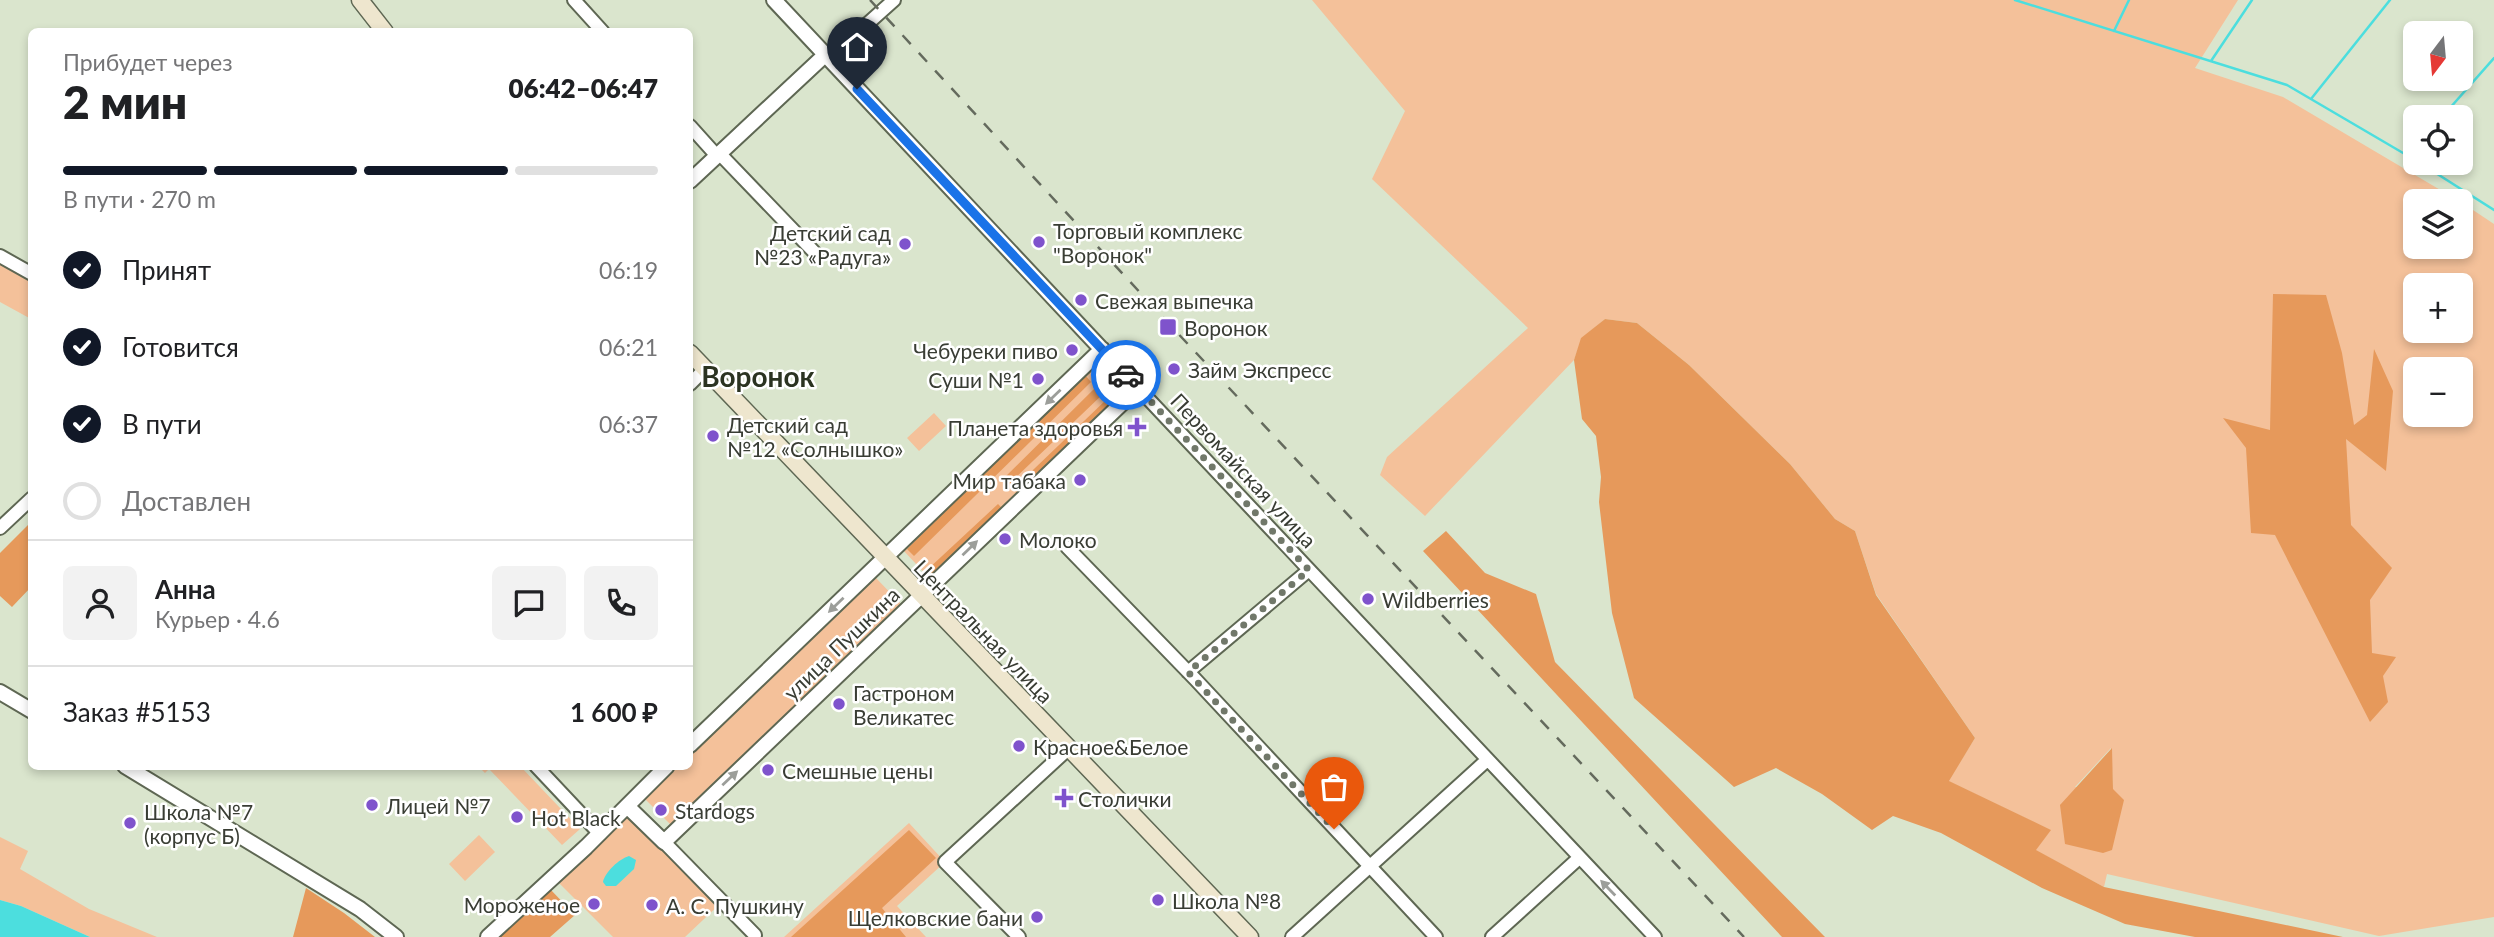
<!DOCTYPE html>
<html lang="ru">
<head>
<meta charset="utf-8">
<style>
	body { margin:0; font-family:Lato,sans-serif; background:#f2f2f2; color:#202124; height:100vh; display:flex; flex-direction:column; font-size:26px; white-space:nowrap }
	* { box-sizing:border-box; margin:0 }
	p { font-size:23px; color:#757577 }
	.icon { flex:none; width:38px; height:38px; fill:none; stroke:currentColor; stroke-width:2; stroke-linecap:round; stroke-linejoin:round }
	.map { position:relative; flex:1; overflow:hidden }
	.details { position:absolute; left:28px; top:28px; width:665px; height:742px; display:flex; flex-direction:column; background:#fff; border-radius:10px; box-shadow:0 4px 10px #0003 }
	.details>* { flex:none }
	.needle { width:46px; rotate:196deg }
	.buttons { position:absolute; left:2403px; top:21px; display:grid; gap:14px }
	.buttons a { display:grid; place-items:center; width:70px; height:70px; border-radius:10px; background:#fff; box-shadow:0 4px 10px #0003; font-size:35px }
	.pin { position:absolute; display:grid; place-items:center; width:60px; height:60px; color:#fff; margin:-72px -30px; border-radius:50% 50% 50% 0; rotate:-45deg; box-shadow:0 0 7px #0007 }
	.pin .icon { rotate:45deg }
	.courier { position:absolute; display:grid; place-items:center; width:70px; height:70px; margin:-35px; border:5px solid #1a73e8; border-radius:50%; background:#fff; color:#222; box-shadow:0 2px 9px #0007 }
	.summary em { font-style:normal; font-weight:800 }
	.summary div { display:flex; flex-direction:column-reverse }
	.summary { display:flex; align-items:center; justify-content:space-between; height:119px; padding:0 35px }
	h1 { font-size:46px; font-weight:800; line-height:52px }
	.bar { display:grid; grid-template-columns:repeat(4,1fr); gap:10px 7px; align-content:center; height:84px; padding:0 35px }
	.bar i { height:9px; border-radius:5px; background:#e0e0e0 }
	.bar .selected { background:#111827 }
	.bar p { grid-column:span 4 }
	.line { display:flex; align-items:center; gap:18px; padding:0 35px; border-top:2px solid #e0e0e0 }
	.line div { flex:1 }
	.round { display:grid; place-items:center; flex:none; width:74px; height:74px; border-radius:10px; background:#f2f2f2 }
	ol { padding:0 35px; list-style:none }
	li { display:flex; align-items:center; gap:21px; height:77px }
	li p { margin-inline-start:auto }
	li .icon { padding:7px; border-radius:50%; background:#111827; color:#fff; stroke-width:4 }
	li:last-child { color:#757577 }
	li i { width:38px; height:38px; border:4px solid #e0e0e0; border-radius:50% }
	.map>svg:first-child { display:block }
	.green { fill:#f4c19a; fill-rule:evenodd }
	.forest { fill:#e6995b }
	.water { fill:#4cdede }
	.lines { fill:none; stroke-linecap:round; stroke-linejoin:round }
	.stream { stroke:#4cdede; stroke-width:2.5 }
	.minor-casing { stroke:#5e6753; stroke-width:16 }
	.tertiary-casing { stroke:#5e6753; stroke-width:18 }
	.secondary-casing { stroke:#5e6753; stroke-width:19 }
	.minor { stroke:#fff; stroke-width:12 }
	.tertiary { stroke:#fff; stroke-width:14 }
	.secondary { stroke:#eee6ce; stroke-width:16 }
	.rail { stroke:#646a5d; stroke-width:2.5; stroke-dasharray:12 12; stroke-linecap:butt }
	.oneway { fill:#9c9e9a }
	.done { stroke:#71786a; stroke-width:7; stroke-dasharray:0 12.6 }
	.route { stroke:#1a73e8; stroke-width:9 }
	.poi-dot { fill:#7f53cc; stroke:#fff; stroke-width:2.5 }
	.labels { text-anchor:middle; dominant-baseline:central; stroke-width:5; stroke-linejoin:round; paint-order:stroke }
	.poi-label { font-size:21px; fill:#393d34; stroke:#fff; text-anchor:start }
	.street-label { font-size:21px; fill:#393d34; stroke:#fff }
	.district-label { font-size:28px; font-weight:bold; fill:#2b3321; stroke:#fff }
</style>
</head>
<body>
<div class="map">
<svg width="2494" height="937" viewBox="0 0 2494 937">
	<rect width="100%" height="100%" fill="#dae5cd"/>
	<path class="green" d="M 1312,0 L 2238,0 L 2195,68 L 2283,97 L 2459,201 L 2415,201 L 2415,247 L 2460,247 L 2461,202 L 2494,224 L 2494,917 L 2379,936 L 2107,874 L 2104,887 L 2035,850 L 2050,830 L 1948,781 L 1975,738 L 1876,594 L 1855,531 L 1835,519 L 1790,464 L 1689,365 L 1637,323 L 1605,319 L 1582,338 L 1574,360 L 1425,516 L 1380,475 L 1387,457 L 1528,328 L 1372,179 L 1405,111 ZM 2415,285 L 2460,285 L 2460,331 L 2415,331 ZM 2415,369 L 2460,369 L 2460,415 L 2415,415 ZM 2111,748 L 2113,789 L 2075,787 Z
		M 0,261 L 31,279 L 31,319 L 0,302 Z
		M 1098,361 L 1129,394 L 931,580 L 903,550 Z
		M 934,413 L 946,426 L 919,451 L 907,438 Z
		M 876,578 L 901,604 L 671,825 L 645,799 L 678,767 L 690,766 L 690,756 Z
		M 479,767 L 521,767 L 580,829 L 562,845 L 489,769 L 485,773 Z
		M 627,806 L 722,902 L 685,937 L 613,937 L 553,877 Z
		M 909,823 L 945,862 L 897,906 L 926,937 L 784,937 Z
		M 479,835 L 495,852 L 465,881 L 449,864 Z
		M 0,837 L 28,851 L 20,869 L 89,909 L 157,937 L 90,937 L 21,906 L 0,900 Z"/>
	<path class="forest" d="M 2273,294 L 2326,295 L 2342,353 L 2354,425 L 2367,415 L 2374,349 L 2393,391 L 2386,471 L 2346,439 L 2351,525 L 2392,568 L 2370,600 L 2372,653 L 2396,657 L 2383,676 L 2388,702 L 2370,722 L 2275,535 L 2251,533 L 2246,448 L 2223,418 L 2270,430 Z
		M 1605,319 L 1637,323 L 1689,365 L 1790,464 L 1835,519 L 1855,531 L 1876,595 L 1975,738 L 1949,781 L 2051,830 L 2036,850 L 2104,887 L 2343,937 L 2195,937 L 2125,924 L 2042,888 L 1941,833 L 1893,816 L 1872,830 L 1822,794 L 1776,768 L 1734,787 L 1634,698 L 1612,613 L 1599,502 L 1601,477 L 1596,436 L 1582,419 L 1574,360 L 1581,338 Z
		M 1085,375 L 1091,382 L 914,556 L 907,549 Z
		M 1096,387 L 1103,394 L 1008,485 L 1003,479 Z
		M 1108,398 L 1115,405 L 1019,496 L 1013,489 Z
		M 998,504 L 1004,510 L 933,576 L 927,570 Z
		M 31,522 L 31,587 L 12,607 L 0,596 L 0,553 Z
		M 1446,531 L 1485,573 L 1536,594 L 1555,662 L 1825,937 L 1782,937 L 1423,551 Z
		M 2112,748 L 2113,789 L 2124,800 L 2112,850 L 2103,853 L 2065,844 L 2060,805 Z
		M 909,830 L 936,858 L 882,908 L 906,937 L 791,937 Z
		M 306,888 L 344,913 L 375,937 L 293,937 Z
		M 550,889 L 575,915 L 550,937 L 499,937 Z"/>
	<path class="water" d="M 629,856 L 636,860 L 634,869 L 616,886 L 606,886 L 603,882 C 605,872 619,859 629,856 Z
		M 0,900 L 21,906 L 90,937 L 0,937 Z"/>
	<g class="lines">
		<path class="stream" d="M 2015,0 L 2287,85 L 2415,160
			M 2114,31 L 2129,0
			M 2211,61 L 2252,0
			M 2311,99 L 2390,0
			M 2442,117 L 2494,58
			M 2408,156 L 2415,148
			M 2420,163 L 2494,210"/>
		<g class="minor-casing">
			<path id="minor" d="M 574,0 L 603,32
				M 826,54 L 837,51 L 894,0
				M 690,126 L 717,156
				M 719,153 L 816,254
				M 0,256 L 32,274
				M 690,384 L 705,369
				M 1138,388 L 1655,937
				M 0,528 L 32,498
				M 1067,547 L 1196,680 L 1436,937
				M 1188,672 L 1309,570
				M 536,766 L 600,834
				M 664,842 L 755,935
				M 1019,937 L 945,862 L 1068,749
				M 1292,937 L 1487,760
				M 1492,937 L 1579,858"/>
		</g>
		<g class="tertiary-casing">
			<path id="tertiary" d="M 690,181 L 826,54
				M 0,692 L 32,711
				M 690,745 L 1102,349
				M 125,766 L 360,909 L 396,937
				M 627,806 L 664,842 L 1138,388 L 774,0
				M 488,937 L 586,847 L 667,766"/>
		</g>
		<g class="secondary-casing">
			<path id="secondary" d="M 360,0 L 385,32
				M 690,353 L 1250,937"/>
		</g>
		<use href="#minor" class="minor"/>
		<use href="#tertiary" class="tertiary"/>
		<use href="#secondary" class="secondary"/>
		<path class="rail" d="M 870,0 L 1170,325 L 1744,937"/>
	</g>
	<defs><path id="oneway-solid" d="M-6-.8H1V-3.2L6.5 0L1 3.2V.8H-6Z" transform="scale(1.75)"/></defs>
	<g class="oneway">
		<use href="#oneway-solid" transform="translate(1053 397) rotate(136)"/>
		<use href="#oneway-solid" transform="translate(970 548) rotate(-44)"/>
		<use href="#oneway-solid" transform="translate(836 605) rotate(136)"/>
		<use href="#oneway-solid" transform="translate(730 778) rotate(-43)"/>
		<use href="#oneway-solid" transform="translate(1608 888) rotate(-134)"/>
	</g>
	<g class="lines">
		<path class="done" d="M 1126,375 L 1309,570 L 1188,672 L 1334,829"/>
		<path class="route" d="M 857,89 L 1126,375"/>
	</g>
	<g class="poi-dot">
		<circle cx="1039" cy="242" r="7"/>
		<circle cx="905" cy="244" r="7"/>
		<circle cx="1081" cy="300" r="7"/>
		<rect x="1159" y="318" width="18" height="18" rx="3.5"/>
		<circle cx="1072" cy="350" r="7"/>
		<circle cx="1174" cy="369" r="7"/>
		<circle cx="1038" cy="379" r="7"/>
		<path d="M1133.5 416.5h7v7h7v7h-7v7h-7v-7h-7v-7h7z"/>
		<circle cx="713" cy="436" r="7"/>
		<circle cx="1080" cy="480" r="7"/>
		<circle cx="1005" cy="539" r="7"/>
		<circle cx="1368" cy="599" r="7"/>
		<circle cx="839" cy="704" r="7"/>
		<circle cx="1019" cy="746" r="7"/>
		<circle cx="768" cy="770" r="7"/>
		<path d="M1060.5 787.5h7v7h7v7h-7v7h-7v-7h-7v-7h7z"/>
		<circle cx="372" cy="805" r="7"/>
		<circle cx="661" cy="810" r="7"/>
		<circle cx="517" cy="817" r="7"/>
		<circle cx="130" cy="823" r="7"/>
		<circle cx="1158" cy="900" r="7"/>
		<circle cx="594" cy="904" r="7"/>
		<circle cx="652" cy="905" r="7"/>
		<circle cx="1037" cy="917" r="7"/>
	</g>
	<g class="labels">
		<g class="poi-label">
			<text x="1053" y="230">Торговый комплекс<tspan x="1053" dy="24">"Воронок"</tspan></text>
			<text x="891" y="232" text-anchor="end">Детский сад<tspan x="891" dy="24">№23 «Радуга»</tspan></text>
			<text x="1095" y="300">Свежая выпечка</text>
			<text x="1184" y="327">Воронок</text>
			<text x="1058" y="350" text-anchor="end">Чебуреки пиво</text>
			<text x="1188" y="369">Займ Экспресс</text>
			<text x="1024" y="379" text-anchor="end">Суши №1</text>
			<text x="727" y="424">Детский сад<tspan x="727" dy="24">№12 «Солнышко»</tspan></text>
			<text x="1123" y="427" text-anchor="end">Планета здоровья</text>
			<text x="1066" y="480" text-anchor="end">Мир табака</text>
			<text x="1019" y="539">Moлоко</text>
			<text x="1382" y="599">Wildberries</text>
			<text x="853" y="692">Гастроном<tspan x="853" dy="24">Великатес</tspan></text>
			<text x="1033" y="746">Красное&amp;Белое</text>
			<text x="782" y="770">Смешные цены</text>
			<text x="1078" y="798">Столички</text>
			<text x="386" y="805">Лицей №7</text>
			<text x="675" y="810">Stardogs</text>
			<text x="144" y="811">Школа №7<tspan x="144" dy="24">(корпус Б)</tspan></text>
			<text x="531" y="817">Hot Black</text>
			<text x="1172" y="900">Школа №8</text>
			<text x="580" y="904" text-anchor="end">Мороженое</text>
			<text x="666" y="905">А. С. Пушкину</text>
			<text x="1023" y="917" text-anchor="end">Щелковские бани</text>
		</g>
		<g class="street-label">
			<text transform="translate(1244 470) rotate(47)">Первомайская улица</text>
			<text transform="translate(984 631) rotate(46)">Центральная улица</text>
			<text transform="translate(841 643) rotate(-44)">улица Пушкина</text>
		</g>
		<g class="district-label">
			<text x="758" y="376">Воронок</text>
		</g>
	</g>
</svg>
<div class="buttons">
<a><svg class="needle" viewBox="-14 -14 28 28"><path d="M0-13l5 13h-10z" fill="#e53935"/><path d="M0 13l5-13h-10z" fill="#757577"/></svg></a>
<a><svg class="icon" aria-label="locate" viewBox="0 0 24 24"><circle cx="12" cy="12" r="6"/><path d="M12 2v4M12 18v4M2 12h4M18 12h4"/></svg></a>
<a><svg class="icon" aria-label="layers" viewBox="0 0 24 24"><path d="M12 4l9 5-9 5-9-5zM3 14l9 5 9-5"/></svg></a>
<a>+</a>
<a>−</a>
</div>
<div class="pin" style="left:1334px;top:829px;background:#ea580c"><svg class="icon" aria-label="bag" viewBox="0 0 24 24"><path d="M5 8h14l-1 12H6zM9 8a3 3 0 0 1 6 0"/></svg></div>
<div class="pin" style="left:857px;top:89px;background:#1f2937"><svg class="icon" aria-label="home" viewBox="0 0 24 24"><path d="M3 11l9-7 9 7M6 9v11h12V9"/></svg></div>
<div class="courier" style="left:1126px;top:375px"><svg class="icon" aria-label="car" viewBox="0 0 24 24"><path d="M5 17H2v-5l4-1 3-4h7l3 4 3 1v5h-3M9 17h6M6 11h13"/><circle cx="7" cy="17" r="2"/><circle cx="17" cy="17" r="2"/></svg></div>
<section class="details">
<div class="summary"><div><h1>2 мин</h1><p>Прибудет через</p></div><em>06:42–06:47</em></div>
<div class="bar"><i class="selected"></i><i class="selected"></i><i class="selected"></i><i></i><p>В пути · 270 m</p></div>
<ol>
<li><svg class="icon" aria-label="check" viewBox="0 0 24 24"><path d="M5 12l5 5 9-10"/></svg>Принят<p>06:19</p></li>
<li><svg class="icon" aria-label="check" viewBox="0 0 24 24"><path d="M5 12l5 5 9-10"/></svg>Готовится<p>06:21</p></li>
<li><svg class="icon" aria-label="check" viewBox="0 0 24 24"><path d="M5 12l5 5 9-10"/></svg>В пути<p>06:37</p></li>
<li><i></i>Доставлен</li>
</ol>
<div class="line" style="height:126px"><a class="round"><svg class="icon" aria-label="person" viewBox="0 0 24 24"><circle cx="12" cy="8" r="4"/><path d="M4 21q1-7 8-7t8 7"/></svg></a><div><b>Анна</b><p>Курьер · 4.6</p></div><a class="round"><svg class="icon" aria-label="chat" viewBox="0 0 24 24"><path d="M4 5h16v11H9l-5 4z"/></svg></a><a class="round"><svg class="icon" aria-label="phone" viewBox="0 0 24 24"><path d="M5 4h4l2 5-3 2q2 4 5 5l2-3 5 2v4C11 20 4 13 5 4z"/></svg></a></div>
<div class="line" style="height:91px"><div>Заказ #5153</div><b>1 600 ₽</b></div>
</section>
</div>
</body>
</html>
